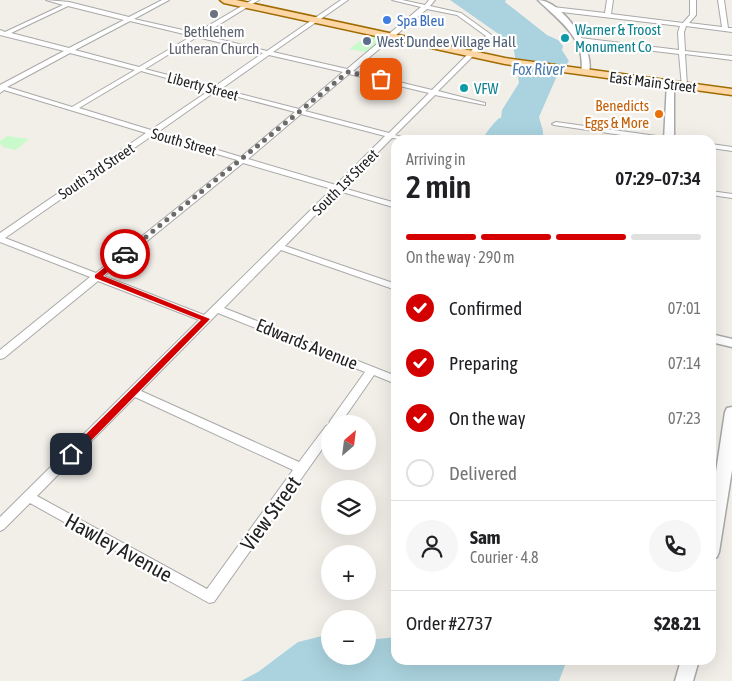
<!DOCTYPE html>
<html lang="en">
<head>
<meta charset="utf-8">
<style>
	body { margin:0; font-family:"Asap Condensed",sans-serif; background:#f6f6f6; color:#202124; height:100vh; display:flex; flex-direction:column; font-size:19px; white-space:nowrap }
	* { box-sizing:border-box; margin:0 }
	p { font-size:16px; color:#757577 }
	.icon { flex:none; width:28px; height:28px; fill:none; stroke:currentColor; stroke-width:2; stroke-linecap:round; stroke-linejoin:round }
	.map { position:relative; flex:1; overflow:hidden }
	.details { position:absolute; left:391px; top:135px; width:325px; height:530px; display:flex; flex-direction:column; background:#fff; border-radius:15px; box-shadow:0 5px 20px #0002 }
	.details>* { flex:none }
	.needle { width:32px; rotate:28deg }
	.tools { position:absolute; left:321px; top:415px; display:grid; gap:10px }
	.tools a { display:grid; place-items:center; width:55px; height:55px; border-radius:50%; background:#fff; box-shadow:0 5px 20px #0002; font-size:25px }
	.pin { position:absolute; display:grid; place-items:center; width:42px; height:42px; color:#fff; margin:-21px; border-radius:10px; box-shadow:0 2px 8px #0006 }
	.courier { position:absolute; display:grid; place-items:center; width:50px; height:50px; margin:-25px; border:4px solid #d40000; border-radius:50%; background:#fff; color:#222; box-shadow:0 1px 6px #0007 }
	.summary em { font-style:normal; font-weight:600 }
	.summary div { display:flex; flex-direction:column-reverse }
	.summary { display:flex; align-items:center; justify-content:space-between; height:85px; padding:0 15px }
	h1 { font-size:32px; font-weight:600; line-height:38px }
	.bar { display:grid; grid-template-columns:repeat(4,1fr); gap:8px 5px; align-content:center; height:60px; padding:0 15px }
	.bar i { height:6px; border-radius:4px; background:#e0e0e0 }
	.bar .selected { background:#d40000 }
	.bar p { grid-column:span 4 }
	.line { display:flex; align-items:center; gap:12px; padding:0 15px; border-top:1px solid #e0e0e0 }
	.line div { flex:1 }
	.round { display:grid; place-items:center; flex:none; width:52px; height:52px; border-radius:26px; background:#f6f6f6 }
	ol { padding:0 15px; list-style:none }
	li { display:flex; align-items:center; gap:15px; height:55px }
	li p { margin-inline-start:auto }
	li .icon { padding:5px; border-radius:50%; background:#d40000; color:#fff; stroke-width:4 }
	li:last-child { color:#757577 }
	li i { width:28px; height:28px; border:2px solid #e0e0e0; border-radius:50% }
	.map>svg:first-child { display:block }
	.park { fill:#c8facc }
	.water { fill:#aad3df }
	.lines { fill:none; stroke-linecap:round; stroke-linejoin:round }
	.minor-casing { stroke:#a9a9a9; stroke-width:2 }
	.tertiary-casing { stroke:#a9a9a9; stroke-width:3 }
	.primary-casing { stroke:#a06b00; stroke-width:3 }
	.minor { fill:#fff; fill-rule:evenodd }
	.tertiary { fill:#fff; fill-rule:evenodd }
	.primary { fill:#fcd6a4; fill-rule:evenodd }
	.route { fill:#d40000 }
	.done { stroke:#6b6a68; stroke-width:5; stroke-dasharray:0 9 }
	.worship-dot { fill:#6b7280; stroke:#fff; stroke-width:2 }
	.shop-dot { fill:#3f7fe0; stroke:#fff; stroke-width:2 }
	.culture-dot { fill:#0f9aa8; stroke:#fff; stroke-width:2 }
	.service-dot { fill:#5c6f8a; stroke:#fff; stroke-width:2 }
	.food-dot { fill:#e8710a; stroke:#fff; stroke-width:2 }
	.labels { text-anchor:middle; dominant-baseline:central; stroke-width:4.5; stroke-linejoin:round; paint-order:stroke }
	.far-shop-label { font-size:15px; fill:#366cbe; stroke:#fff; text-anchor:start }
	.far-culture-label { font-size:15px; fill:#0d838f; stroke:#fff; text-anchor:start }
	.far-worship-label { font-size:15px; fill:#5b616d; stroke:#fff }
	.far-service-label { font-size:15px; fill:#4e5e75; stroke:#fff; text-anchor:start }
	.far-street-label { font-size:15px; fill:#222; stroke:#fff }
	.far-food-label { font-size:15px; fill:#c56008; stroke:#fff; text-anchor:end }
	.far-water-label { font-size:16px; font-style:italic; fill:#4a7aab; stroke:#fff }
	.street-label { font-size:18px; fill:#222; stroke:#fff }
	.near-street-label { font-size:21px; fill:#222; stroke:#fff }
</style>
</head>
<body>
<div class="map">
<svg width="732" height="681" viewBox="0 0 732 681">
	<rect width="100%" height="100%" fill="#f2efe9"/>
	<path class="park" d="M 372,32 L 390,36 L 370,53 L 349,49 Z
		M 7,136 L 29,139 L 16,150 L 3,147 L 2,145 L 0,144 L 0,141 Z"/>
	<path class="water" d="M 450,0 L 506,0 L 505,2 L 547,35 L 558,40 L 563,46 L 562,50 L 569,61 L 556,78 L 539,117 L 543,131 L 543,140 L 482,140 C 486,132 492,125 499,118 L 501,118 L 502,110 L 519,83 L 513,44 Z
		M 322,636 L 330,638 L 330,656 L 368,656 L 368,640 L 396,637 L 396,660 L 567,660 L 559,681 L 241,681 L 258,672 L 298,642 Z"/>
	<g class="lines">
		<g class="minor-casing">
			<path id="minor" d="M 46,0 L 69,2 L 129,17 L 162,0 L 169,0 L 134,19 L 196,33 L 252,0 L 259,0 L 202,35 L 267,51 L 341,0 L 348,0 L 273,52 L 347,69 L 421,7 L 392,0 L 402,0 L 425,5 L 429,0 L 435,0 L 430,6 L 461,13 L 493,36 L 438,91 L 485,103 L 485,105 L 435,95 L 395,135 L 411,140 L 392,138 L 343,188 L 396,203 L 396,208 L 339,191 L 285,246 L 396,284 L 396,290 L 281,250 L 224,308 L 396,376 L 396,384 L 374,375 L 340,424 L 330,424 L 330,438 L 214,602 L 209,603 L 30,503 L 4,529 L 0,531 L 0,517 L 199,320 L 98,281 L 4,358 L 0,359 L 0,350 L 90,277 L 0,242 L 0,233 L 146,133 L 4,90 L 0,93 L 0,85 L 64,51 L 0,35 L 0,30 L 5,32 L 63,5 ZM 68,6 L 124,20 L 69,48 L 11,33 ZM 427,9 L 457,15 L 486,36 L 432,90 L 353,71 ZM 130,21 L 192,36 L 139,67 L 75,50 ZM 197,37 L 263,53 L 214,87 L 145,69 ZM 70,53 L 135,70 L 72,107 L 7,87 ZM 269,55 L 343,72 L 299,109 L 221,89 ZM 141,71 L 210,90 L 151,130 L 79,108 ZM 349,74 L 429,93 L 389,133 L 305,111 ZM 216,91 L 295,112 L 241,157 L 158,132 ZM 301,114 L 385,136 L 336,185 L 248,159 ZM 153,135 L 237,160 L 96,273 L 5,238 ZM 243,163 L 332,189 L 204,315 L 104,276 ZM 218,313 L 365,372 L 330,421 L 329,425 L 326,426 L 299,462 L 141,391 ZM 135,397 L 293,470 L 207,589 L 37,496 Z
				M 607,0 L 613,0 L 611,14 L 683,23 L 690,15 L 690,0 L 696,0 L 696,15 L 689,23 L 722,27 L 718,0 L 724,0 L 728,28 L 732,28 L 732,32 L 686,26 L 684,32 L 685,51 L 732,56 L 732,60 L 685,54 L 687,86 L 682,87 L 679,54 L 580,42 L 577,40 L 580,38 L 679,50 L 678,32 L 680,26 L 553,11 L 550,9 L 553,7 L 605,13 Z
				M 556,122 L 671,138 L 675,140 L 655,140 L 554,125 L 552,124 Z
				M 711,144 L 732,147 L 732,151 L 711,148 Z
				M 711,191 L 732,194 L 732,198 L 711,195 Z"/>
		</g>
		<g class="tertiary-casing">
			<path id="tertiary" d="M 538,0 C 562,0 598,52 588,75 L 581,73 C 587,38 558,20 538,0 Z
				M 667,82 L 674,84 L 674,140 L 664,140 Z
				M 711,334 L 732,339 L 732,347 L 711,342 Z
				M 732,407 L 732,470 L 719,552 L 717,557 L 711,559 L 711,505 L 725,412 L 727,408 Z
				M 681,660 L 699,660 L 693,681 L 675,681 Z"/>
		</g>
		<g class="primary-casing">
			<path id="primary" d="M 220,0 L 236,0 L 505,58 L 732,89 L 732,95 L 505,64 L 224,3 Z"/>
		</g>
		<use href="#minor" class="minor"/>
		<use href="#tertiary" class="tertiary"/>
		<use href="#primary" class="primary"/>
	</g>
	<path class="route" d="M 125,251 L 129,254 L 128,255 L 103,276 L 210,319 L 75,457 L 71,458 L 67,454 L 68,452 L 201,320 L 95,278 L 95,275 Z"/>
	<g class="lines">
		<path class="done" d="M 125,254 L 348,72 L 381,79"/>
	</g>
	<circle class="worship-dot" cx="214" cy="14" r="5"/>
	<circle class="shop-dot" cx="387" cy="20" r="5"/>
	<g class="culture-dot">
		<circle cx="565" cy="38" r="5"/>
		<circle cx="464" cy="88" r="5"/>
	</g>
	<circle class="service-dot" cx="367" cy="41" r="5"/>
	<circle class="food-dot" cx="659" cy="114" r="5"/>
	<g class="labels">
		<g class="far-shop-label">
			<text x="397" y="20">Spa Bleu</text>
		</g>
		<g class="far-culture-label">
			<text x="575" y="29">Warner &amp; Troost<tspan x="575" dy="17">Monument Co</tspan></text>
			<text x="474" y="88">VFW</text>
		</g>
		<g class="far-worship-label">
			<text x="214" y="31">Bethlehem<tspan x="214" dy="17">Lutheran Church</tspan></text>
		</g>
		<g class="far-service-label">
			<text x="377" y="41">West Dundee Village Hall</text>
		</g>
		<g class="far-street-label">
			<text transform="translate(653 82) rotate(7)">East Main Street</text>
			<text transform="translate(203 86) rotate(15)">Liberty Street</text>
			<text transform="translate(184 142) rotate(16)">South Street</text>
			<text transform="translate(96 171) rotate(-34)">South 3rd Street</text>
			<text transform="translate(345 182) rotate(-45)">South 1st Street</text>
		</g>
		<g class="far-food-label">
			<text x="649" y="105">Benedicts<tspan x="649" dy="17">Eggs &amp; More</tspan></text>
		</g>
		<g class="far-water-label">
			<text x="538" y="69">Fox River</text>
		</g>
		<g class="street-label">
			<text transform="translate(307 344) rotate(22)">Edwards Avenue</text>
		</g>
		<g class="near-street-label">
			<text transform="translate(270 513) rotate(-54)">View Street</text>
			<text transform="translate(119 547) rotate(29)">Hawley Avenue</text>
		</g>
	</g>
</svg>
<div class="tools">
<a><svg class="needle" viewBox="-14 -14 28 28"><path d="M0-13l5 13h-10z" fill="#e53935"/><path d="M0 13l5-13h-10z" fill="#757577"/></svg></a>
<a><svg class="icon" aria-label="layers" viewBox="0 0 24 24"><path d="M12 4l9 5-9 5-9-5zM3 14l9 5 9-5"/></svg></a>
<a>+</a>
<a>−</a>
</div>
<div class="pin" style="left:381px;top:79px;background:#ea580c"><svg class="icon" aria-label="bag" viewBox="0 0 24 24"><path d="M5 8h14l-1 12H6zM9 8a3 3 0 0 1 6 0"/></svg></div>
<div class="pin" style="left:71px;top:454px;background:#1f2937"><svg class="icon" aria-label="home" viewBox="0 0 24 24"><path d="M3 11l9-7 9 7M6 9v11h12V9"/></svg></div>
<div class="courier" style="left:125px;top:254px"><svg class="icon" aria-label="car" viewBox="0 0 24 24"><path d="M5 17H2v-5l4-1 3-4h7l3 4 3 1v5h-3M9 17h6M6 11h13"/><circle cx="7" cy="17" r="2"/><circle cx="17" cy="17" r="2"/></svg></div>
<section class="details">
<div class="summary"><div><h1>2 min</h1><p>Arriving in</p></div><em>07:29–07:34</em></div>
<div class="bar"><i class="selected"></i><i class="selected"></i><i class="selected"></i><i></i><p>On the way · 290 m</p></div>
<ol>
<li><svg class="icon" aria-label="check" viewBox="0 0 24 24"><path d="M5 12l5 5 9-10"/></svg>Confirmed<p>07:01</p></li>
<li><svg class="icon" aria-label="check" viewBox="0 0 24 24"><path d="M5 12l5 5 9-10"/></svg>Preparing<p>07:14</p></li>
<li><svg class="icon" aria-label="check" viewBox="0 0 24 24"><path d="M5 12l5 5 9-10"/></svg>On the way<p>07:23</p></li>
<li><i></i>Delivered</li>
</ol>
<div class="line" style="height:90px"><a class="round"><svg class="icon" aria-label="person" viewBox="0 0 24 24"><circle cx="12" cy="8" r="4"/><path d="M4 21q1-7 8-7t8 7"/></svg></a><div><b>Sam</b><p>Courier · 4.8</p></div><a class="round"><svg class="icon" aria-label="phone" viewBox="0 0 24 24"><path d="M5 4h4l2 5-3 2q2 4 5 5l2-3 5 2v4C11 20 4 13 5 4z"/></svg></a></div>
<div class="line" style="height:65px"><div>Order #2737</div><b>$28.21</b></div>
</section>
</div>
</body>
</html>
